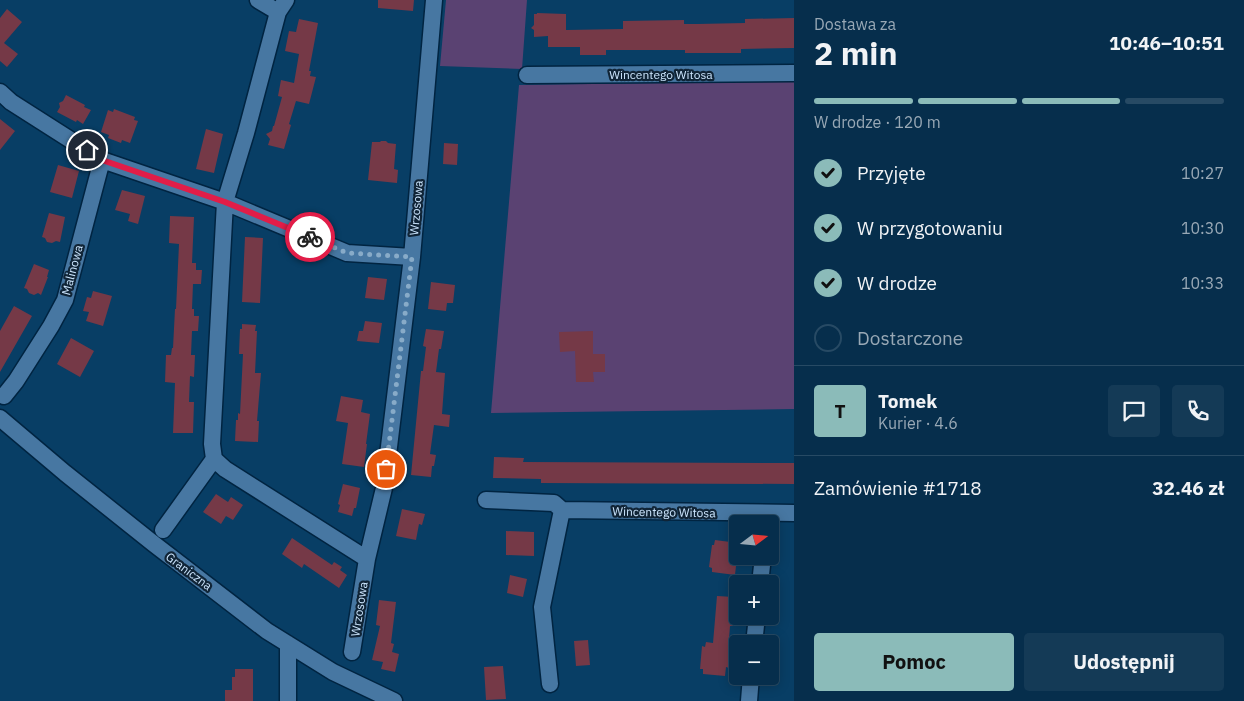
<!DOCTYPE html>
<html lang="pl">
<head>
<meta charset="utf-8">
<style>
	body { margin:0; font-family:"IBM Plex Sans",sans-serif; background:#143a56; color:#f1f3f6; height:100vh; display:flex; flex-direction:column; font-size:19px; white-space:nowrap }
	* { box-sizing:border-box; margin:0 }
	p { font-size:16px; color:#98a8b5 }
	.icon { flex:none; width:28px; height:28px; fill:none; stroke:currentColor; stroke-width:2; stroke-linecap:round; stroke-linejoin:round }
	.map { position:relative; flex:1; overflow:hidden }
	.drawer { display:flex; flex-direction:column; background:#062e4c; width:450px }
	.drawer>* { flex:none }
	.needle { width:32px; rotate:74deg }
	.tools { position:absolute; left:729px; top:515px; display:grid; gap:10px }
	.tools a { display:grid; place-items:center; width:50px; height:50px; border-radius:5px; background:#062e4c; box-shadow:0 2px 12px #0003,0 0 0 1px #274a64; font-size:25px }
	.pin { position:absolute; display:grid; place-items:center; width:42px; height:42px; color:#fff; margin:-21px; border:2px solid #fff; border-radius:50%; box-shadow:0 1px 5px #0007 }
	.courier { position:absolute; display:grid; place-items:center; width:50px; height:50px; margin:-25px; border:4px solid #e11d48; border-radius:50%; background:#fff; color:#222; box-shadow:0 1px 6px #0007 }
	.headline em { font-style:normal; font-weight:800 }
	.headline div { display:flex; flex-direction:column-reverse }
	.headline { display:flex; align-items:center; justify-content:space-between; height:85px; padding:0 20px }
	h1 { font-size:32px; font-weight:800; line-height:38px }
	.bar { display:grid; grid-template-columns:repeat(4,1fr); gap:8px 5px; align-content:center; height:60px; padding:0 20px }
	.bar i { height:6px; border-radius:4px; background:#274a64 }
	.bar .on { background:#8bbbb9 }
	.bar p { grid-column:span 4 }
	.line { display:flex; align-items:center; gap:12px; padding:0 20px; border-top:1px solid #274a64 }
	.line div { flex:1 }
	.round { display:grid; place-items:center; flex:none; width:52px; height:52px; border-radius:5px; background:#143a56 }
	ol { padding:0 20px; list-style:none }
	li { display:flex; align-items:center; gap:15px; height:55px }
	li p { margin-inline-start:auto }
	li .icon { padding:5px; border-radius:50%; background:#8bbbb9; color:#111; stroke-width:4 }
	li:last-child { color:#98a8b5 }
	li i { width:28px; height:28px; border:2px solid #274a64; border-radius:50% }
	.primary-button { display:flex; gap:10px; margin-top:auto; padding:10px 20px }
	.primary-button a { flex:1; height:58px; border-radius:5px; background:#8bbbb9; color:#111; font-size:20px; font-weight:800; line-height:58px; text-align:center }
	.primary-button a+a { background:#143a56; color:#f1f3f6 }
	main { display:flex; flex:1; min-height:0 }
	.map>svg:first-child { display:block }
	.green { fill:#5a4272 }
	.building { fill:#753947 }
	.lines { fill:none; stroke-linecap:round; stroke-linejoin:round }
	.minor-casing { stroke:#002441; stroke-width:19 }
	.minor { stroke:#4777a2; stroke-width:16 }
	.done { stroke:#88abc8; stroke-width:5; stroke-dasharray:0 9 }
	.route { stroke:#e11d48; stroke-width:6 }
	.labels { text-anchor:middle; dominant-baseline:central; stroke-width:4.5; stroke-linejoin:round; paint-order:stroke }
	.street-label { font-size:12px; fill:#cde6fe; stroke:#102436 }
</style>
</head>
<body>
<main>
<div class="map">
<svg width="794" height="701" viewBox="0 0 794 701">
	<rect width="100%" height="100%" fill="#083e65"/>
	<path class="green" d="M 446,0 L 527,0 L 522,69 L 440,66 Z
		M 794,81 L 794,409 L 491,413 L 519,85 Z"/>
	<path class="building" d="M 378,0 L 414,0 L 413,11 L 378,8 Z
		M 7,9 L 22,22 L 4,43 L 18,54 L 7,67 L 0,61 L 0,18 Z
		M 537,13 L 566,14 L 566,30 L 623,29 L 623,21 L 684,20 L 684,24 L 697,24 L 745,23 L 745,19 L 794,18 L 794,48 L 741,49 L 741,53 L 685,53 L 685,50 L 606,50 L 606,55 L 580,55 L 580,47 L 548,47 L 548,36 L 534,37 L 534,30 L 531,28 L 534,25 L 534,14 L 537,14 Z
		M 299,19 L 318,23 L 309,71 L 311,71 L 310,76 L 316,77 L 309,104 L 296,101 L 289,124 L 291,125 L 284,149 L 268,145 L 270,139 L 266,134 L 272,131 L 273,126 L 274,126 L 282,97 L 278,96 L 281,80 L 294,83 L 299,54 L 285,51 L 289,31 L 296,32 Z
		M 66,95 L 85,105 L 84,107 L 91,110 L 83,124 L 77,120 L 76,122 L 57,112 L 60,107 L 59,103 L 63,101 Z
		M 114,109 L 135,117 L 134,120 L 138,121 L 130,143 L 122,140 L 121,143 L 108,138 L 109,135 L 101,132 L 108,110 L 113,112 Z
		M 0,119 L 15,131 L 0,150 Z
		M 206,129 L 223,134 L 214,173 L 196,169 Z
		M 381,141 L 386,141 L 388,143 L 396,144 L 394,169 L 398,170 L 397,183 L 368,180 L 372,142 L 380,142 Z
		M 444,143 L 458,144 L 457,165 L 443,164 Z
		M 58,165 L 79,171 L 72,198 L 50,192 Z
		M 122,190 L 145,196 L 138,224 L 128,221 L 130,214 L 115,210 Z
		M 49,213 L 65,217 L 60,242 L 56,241 L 52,243 L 47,242 L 45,238 L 42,237 Z
		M 170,216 L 194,217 L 192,263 L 196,263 L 196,270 L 202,270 L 201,284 L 193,284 L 192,309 L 194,309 L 194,316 L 199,316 L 198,331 L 192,331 L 191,355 L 195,355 L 194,377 L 190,376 L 189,402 L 194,402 L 193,433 L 173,433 L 175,383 L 165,382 L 166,355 L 171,355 L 172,348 L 173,348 L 175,309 L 176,309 L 179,244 L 169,243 Z
		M 245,237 L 263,238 L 260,303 L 242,302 Z
		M 34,264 L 49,270 L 47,277 L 48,277 L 41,295 L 38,293 L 34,295 L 29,293 L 27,289 L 24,288 Z
		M 368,277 L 387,279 L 384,300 L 365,298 Z
		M 431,282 L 455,285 L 453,303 L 447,303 L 446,311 L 428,309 Z
		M 93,291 L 112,296 L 103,326 L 86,321 L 89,312 L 83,311 L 87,297 L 91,298 Z
		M 14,306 L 32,316 L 0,372 L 0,331 Z
		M 365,321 L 382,323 L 379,343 L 357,341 L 359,331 L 363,331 Z
		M 242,324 L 256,325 L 255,331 L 257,331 L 255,373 L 261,373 L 257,421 L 259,421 L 258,442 L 235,441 L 236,420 L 238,420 L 238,413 L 240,414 L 243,354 L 239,354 L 240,329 L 242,329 Z
		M 426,329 L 444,331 L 441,349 L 439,349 L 436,372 L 445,373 L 442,414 L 450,415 L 449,427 L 434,425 L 430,454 L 436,455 L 434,466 L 432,466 L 431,477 L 411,475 L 421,371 L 423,371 L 426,347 L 423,346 Z
		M 593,331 L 593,354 L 605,354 L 605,372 L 593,372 L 594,382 L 576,382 L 575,351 L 560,352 L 559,332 Z
		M 71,338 L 94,351 L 80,377 L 57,364 Z
		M 341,396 L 363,400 L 361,412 L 370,414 L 366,444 L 367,444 L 364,467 L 342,464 L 348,423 L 336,421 Z
		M 494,457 L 524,458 L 523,462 L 794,463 L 794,484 L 541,483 L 541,479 L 493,478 Z
		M 343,484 L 360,488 L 356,508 L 354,508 L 352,516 L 338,512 L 340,505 L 338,504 Z
		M 216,494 L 228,502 L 231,497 L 243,505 L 233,520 L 226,516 L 221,524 L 203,512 Z
		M 402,509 L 425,514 L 422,525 L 419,524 L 416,540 L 396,536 Z
		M 506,531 L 534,532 L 534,556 L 506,555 Z
		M 292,538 L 332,565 L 334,562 L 342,567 L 340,570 L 347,575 L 339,588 L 304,564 L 302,568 L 282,554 Z
		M 715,540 L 738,543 L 738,566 L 736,566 L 735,575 L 712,572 L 712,568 L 709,567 L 712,545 L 714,545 Z
		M 510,575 L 527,579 L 523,597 L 507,593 Z
		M 717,596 L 734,597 L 733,613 L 735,613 L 733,626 L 730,626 L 728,652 L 731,653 L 729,668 L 726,667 L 725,676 L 703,674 L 703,669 L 700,669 L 702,646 L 705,647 L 706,642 L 713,643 Z
		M 379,600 L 396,602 L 391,643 L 394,644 L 392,652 L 399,654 L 395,672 L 381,669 L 383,662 L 372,660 L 380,626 L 376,625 Z
		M 588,640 L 590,665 L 576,666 L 574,641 Z
		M 503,666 L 506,699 L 486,700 L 484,667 Z
		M 235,669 L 253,669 L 253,701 L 225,701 L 225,690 L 232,690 L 232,677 L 235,677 Z"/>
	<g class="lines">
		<g class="minor-casing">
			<path id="minor" d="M 258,0 L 278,12
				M 527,75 L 794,73
				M 0,92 L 11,102 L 102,160 L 225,202 L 347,253 L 412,257
				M 4,396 L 16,381 L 51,326 L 65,300 L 102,160
				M 0,418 L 65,473 L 154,544 L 267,631 L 333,672 L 394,701
				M 214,459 L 225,469 L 367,559
				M 486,500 L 554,503 L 562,510 L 794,513
				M 163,530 L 214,459 L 212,444 L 225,202 L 246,133 L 278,12 L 286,0
				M 760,584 L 763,556
				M 754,644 L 757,616
				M 352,652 L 367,559 L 384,488 L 412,257 L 434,0
				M 550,684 L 542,607 L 562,510
				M 288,701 L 288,644
				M 749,701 L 751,676"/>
		</g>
		<use href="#minor" class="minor"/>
	</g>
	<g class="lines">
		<path class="done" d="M 310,237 L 347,253 L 412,257 L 386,469"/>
		<path class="route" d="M 87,150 L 102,160 L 225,202 L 310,237"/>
	</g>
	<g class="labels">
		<g class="street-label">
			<text x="661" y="74">Wincentego Witosa</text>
			<text transform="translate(416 208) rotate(-85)">Wrzosowa</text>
			<text transform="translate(72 270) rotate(-75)">Malinowa</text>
			<text transform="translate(664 512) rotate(1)">Wincentego Witosa</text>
			<text transform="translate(189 571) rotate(37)">Graniczna</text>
			<text transform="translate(359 609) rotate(-81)">Wrzosowa</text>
		</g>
	</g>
</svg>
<div class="tools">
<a><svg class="needle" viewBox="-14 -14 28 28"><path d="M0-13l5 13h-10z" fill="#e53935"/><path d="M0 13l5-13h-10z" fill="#98a8b5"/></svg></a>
<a>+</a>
<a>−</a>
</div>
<div class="pin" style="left:386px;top:469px;background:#ea580c"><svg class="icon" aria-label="bag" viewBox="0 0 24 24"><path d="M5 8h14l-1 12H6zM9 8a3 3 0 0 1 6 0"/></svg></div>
<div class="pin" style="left:87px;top:150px;background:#1f2937"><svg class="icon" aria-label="home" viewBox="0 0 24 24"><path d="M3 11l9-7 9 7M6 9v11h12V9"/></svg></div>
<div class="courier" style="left:310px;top:237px"><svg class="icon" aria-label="bike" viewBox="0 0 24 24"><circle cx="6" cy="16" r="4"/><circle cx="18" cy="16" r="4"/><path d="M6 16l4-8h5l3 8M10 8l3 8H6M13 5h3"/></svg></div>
</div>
<section class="drawer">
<div class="headline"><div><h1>2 min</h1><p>Dostawa za</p></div><em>10:46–10:51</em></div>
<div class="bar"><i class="on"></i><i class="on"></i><i class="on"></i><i></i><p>W drodze · 120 m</p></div>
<ol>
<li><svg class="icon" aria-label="check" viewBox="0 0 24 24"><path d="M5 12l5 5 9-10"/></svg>Przyjęte<p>10:27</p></li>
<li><svg class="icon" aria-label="check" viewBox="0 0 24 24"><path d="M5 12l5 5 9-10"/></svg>W przygotowaniu<p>10:30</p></li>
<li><svg class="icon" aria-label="check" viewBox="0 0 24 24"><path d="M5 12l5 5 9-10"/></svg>W drodze<p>10:33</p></li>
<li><i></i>Dostarczone</li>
</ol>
<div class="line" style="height:90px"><b class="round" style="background:#8bbbb9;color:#111">T</b><div><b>Tomek</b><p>Kurier · 4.6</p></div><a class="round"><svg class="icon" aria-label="chat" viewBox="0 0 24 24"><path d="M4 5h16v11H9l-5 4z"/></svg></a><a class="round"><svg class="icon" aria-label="phone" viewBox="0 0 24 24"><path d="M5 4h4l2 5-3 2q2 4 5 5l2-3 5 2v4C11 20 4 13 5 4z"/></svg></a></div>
<div class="line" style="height:65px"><div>Zamówienie #1718</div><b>32.46 zł</b></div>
<div class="primary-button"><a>Pomoc</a><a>Udostępnij</a></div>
</section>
</main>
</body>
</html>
